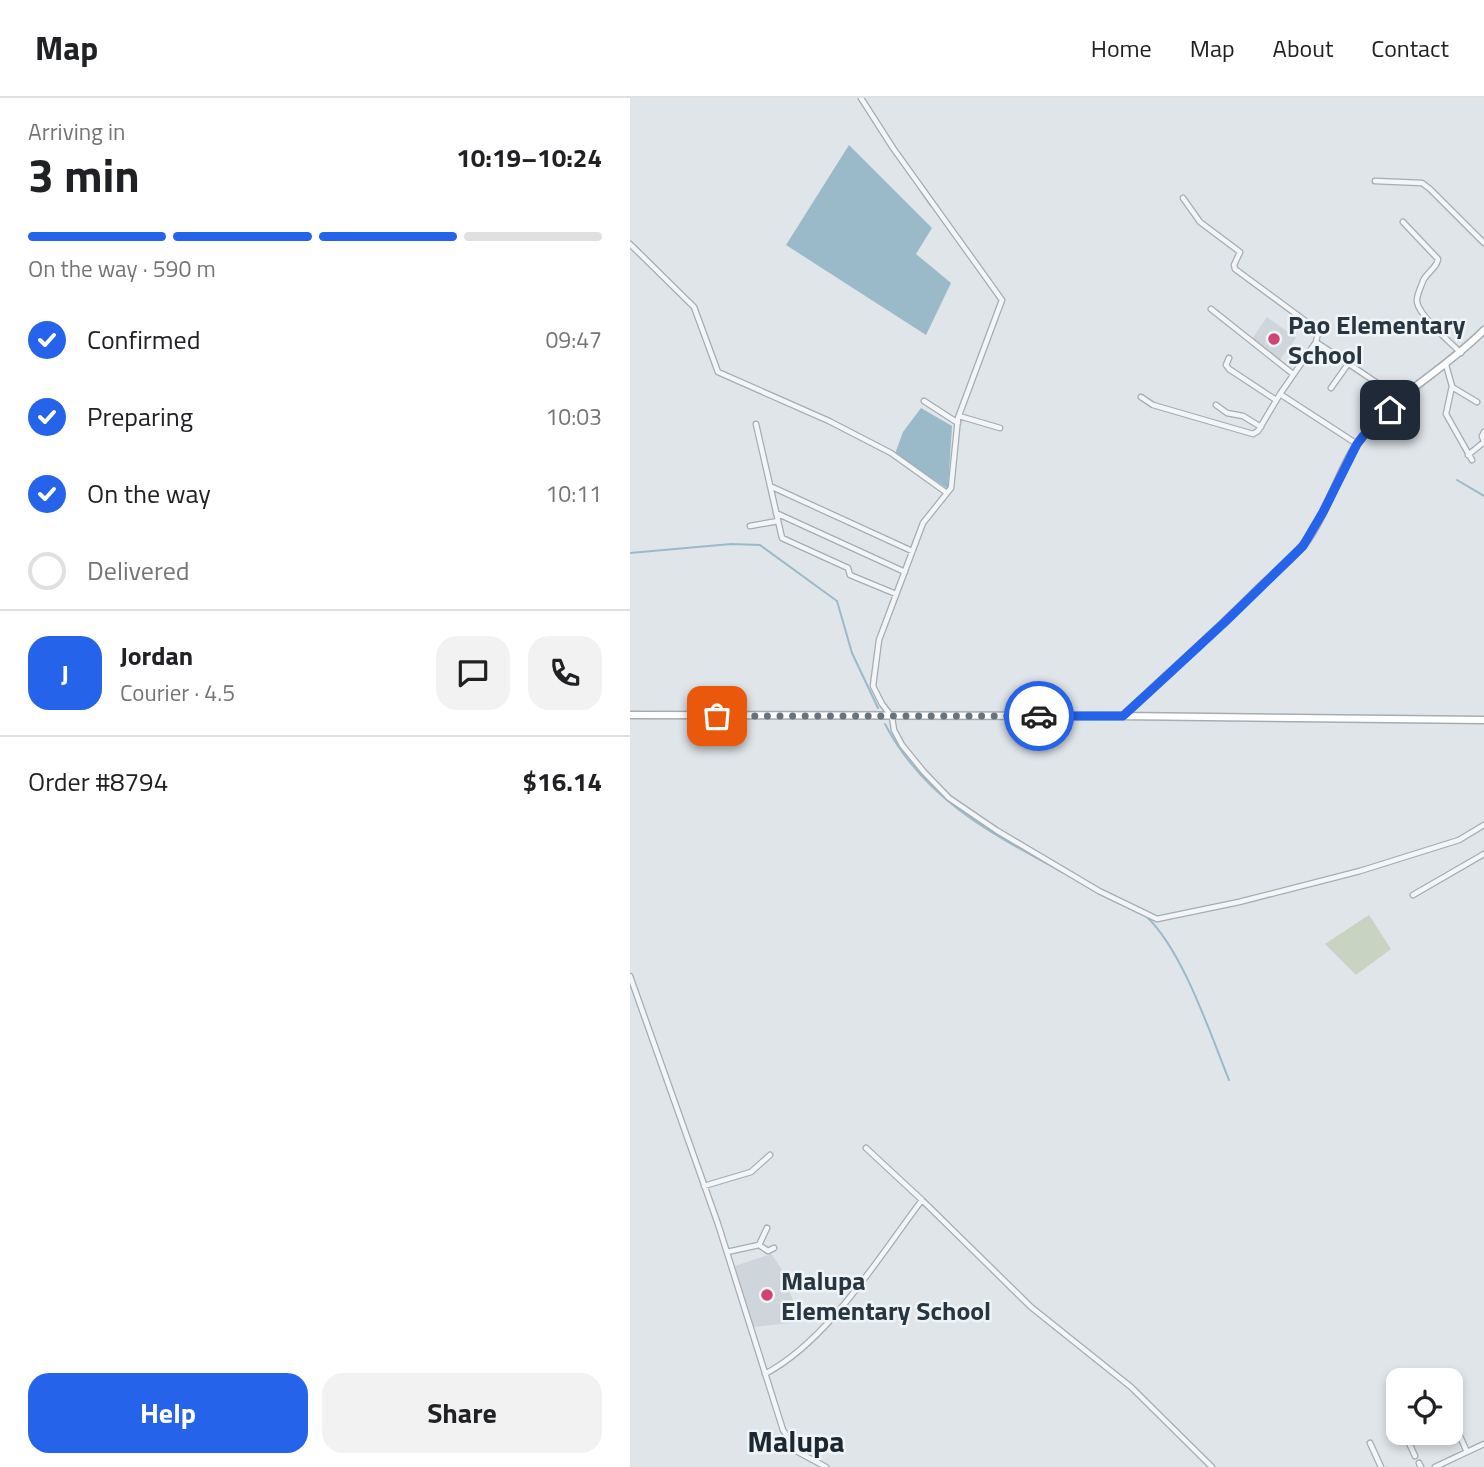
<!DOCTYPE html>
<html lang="en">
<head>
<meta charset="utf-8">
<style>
	body { margin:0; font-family:"Titillium Web",sans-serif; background:#f2f2f2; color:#202124; height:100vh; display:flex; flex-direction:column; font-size:26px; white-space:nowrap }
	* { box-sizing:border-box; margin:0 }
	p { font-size:23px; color:#757577 }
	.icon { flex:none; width:38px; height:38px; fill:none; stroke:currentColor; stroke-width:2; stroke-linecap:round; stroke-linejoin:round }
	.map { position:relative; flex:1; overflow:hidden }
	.panel { display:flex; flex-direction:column; background:#fff; width:630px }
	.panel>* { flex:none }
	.fabs { position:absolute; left:756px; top:1270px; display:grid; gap:14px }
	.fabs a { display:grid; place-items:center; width:77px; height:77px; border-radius:14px; background:#fff; box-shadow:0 4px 10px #0003; font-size:35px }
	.pin { position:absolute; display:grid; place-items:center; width:60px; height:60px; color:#fff; margin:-30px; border-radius:14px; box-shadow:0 4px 10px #0006 }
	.courier { position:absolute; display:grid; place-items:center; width:70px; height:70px; margin:-35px; border:5px solid #2563eb; border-radius:50%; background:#fff; color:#222; box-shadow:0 2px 9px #0007 }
	.summary em { font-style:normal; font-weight:700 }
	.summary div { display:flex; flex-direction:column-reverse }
	.summary { display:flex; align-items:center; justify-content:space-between; height:119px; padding:0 28px }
	h1 { font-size:46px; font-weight:700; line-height:52px }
	.bar { display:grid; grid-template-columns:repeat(4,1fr); gap:10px 7px; align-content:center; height:84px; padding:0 28px }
	.bar i { height:9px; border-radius:5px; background:#e0e0e0 }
	.bar .current { background:#2563eb }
	.bar p { grid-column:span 4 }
	.line { display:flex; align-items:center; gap:18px; padding:0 28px; border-top:2px solid #e0e0e0 }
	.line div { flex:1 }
	.round { display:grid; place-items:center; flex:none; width:74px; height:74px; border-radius:21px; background:#f2f2f2 }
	ol { padding:0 28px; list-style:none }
	li { display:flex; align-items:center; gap:21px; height:77px }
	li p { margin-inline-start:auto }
	li .icon { padding:7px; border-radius:50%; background:#2563eb; color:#fff; stroke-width:4 }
	li:last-child { color:#757577 }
	li i { width:38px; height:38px; border:4px solid #e0e0e0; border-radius:50% }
	.primary-button { display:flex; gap:14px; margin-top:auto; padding:14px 28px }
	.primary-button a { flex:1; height:80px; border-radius:21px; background:#2563eb; color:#fff; font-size:28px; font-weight:700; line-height:80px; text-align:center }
	.primary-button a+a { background:#f2f2f2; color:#202124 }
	header { display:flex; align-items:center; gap:42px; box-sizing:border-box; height:98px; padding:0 35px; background:#fff; border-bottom:2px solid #e0e0e0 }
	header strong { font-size:33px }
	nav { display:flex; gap:38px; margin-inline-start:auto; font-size:24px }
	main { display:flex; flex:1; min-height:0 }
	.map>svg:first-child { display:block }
	.built { fill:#ced5db }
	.green { fill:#c9d3c1 }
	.water { fill:#9abaca }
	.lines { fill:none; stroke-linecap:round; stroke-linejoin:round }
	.stream { stroke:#9abaca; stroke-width:2 }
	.street-casing { stroke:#a5adb3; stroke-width:7 }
	.secondary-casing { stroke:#a5adb3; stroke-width:9 }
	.street { stroke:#f3f5f7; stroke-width:4.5 }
	.secondary { stroke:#fff; stroke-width:6 }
	.done { stroke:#68737c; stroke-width:7; stroke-dasharray:0 12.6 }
	.route { stroke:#2563eb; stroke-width:9 }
	.poi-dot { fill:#d04372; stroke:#eff4f7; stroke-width:2.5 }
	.labels { text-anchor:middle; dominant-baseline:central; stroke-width:5; stroke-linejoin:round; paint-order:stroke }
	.poi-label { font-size:26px; font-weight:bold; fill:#283641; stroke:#eff4f7; text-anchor:start }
	.quarter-label { font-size:30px; font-weight:bold; fill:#1b2731; stroke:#eff4f7 }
</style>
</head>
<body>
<header>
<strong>Map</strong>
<nav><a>Home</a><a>Map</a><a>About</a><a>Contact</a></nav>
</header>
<main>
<section class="panel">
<div class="summary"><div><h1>3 min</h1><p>Arriving in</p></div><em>10:19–10:24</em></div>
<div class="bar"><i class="current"></i><i class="current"></i><i class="current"></i><i></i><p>On the way · 590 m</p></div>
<ol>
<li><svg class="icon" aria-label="check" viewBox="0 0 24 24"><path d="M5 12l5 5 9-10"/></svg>Confirmed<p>09:47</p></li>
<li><svg class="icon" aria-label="check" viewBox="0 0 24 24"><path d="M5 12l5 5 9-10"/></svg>Preparing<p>10:03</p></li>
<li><svg class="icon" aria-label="check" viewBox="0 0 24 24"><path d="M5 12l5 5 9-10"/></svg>On the way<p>10:11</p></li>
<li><i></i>Delivered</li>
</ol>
<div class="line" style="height:126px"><b class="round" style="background:#2563eb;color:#fff">J</b><div><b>Jordan</b><p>Courier · 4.5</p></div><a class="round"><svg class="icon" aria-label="chat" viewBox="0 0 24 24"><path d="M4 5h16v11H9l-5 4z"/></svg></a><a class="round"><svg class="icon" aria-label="phone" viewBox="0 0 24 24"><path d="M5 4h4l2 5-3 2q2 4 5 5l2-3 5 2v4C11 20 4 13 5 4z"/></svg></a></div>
<div class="line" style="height:91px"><div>Order #8794</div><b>$16.14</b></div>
<div class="primary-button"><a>Help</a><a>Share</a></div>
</section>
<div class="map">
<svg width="854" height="1369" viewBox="0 0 854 1369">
	<rect width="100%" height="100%" fill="#e0e5e9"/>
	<path class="built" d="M 637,219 L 666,240 L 649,263 L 622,241 Z
		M 141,1156 L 151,1170 L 171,1224 L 123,1229 L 105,1168 Z"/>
	<path class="green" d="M 739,817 L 761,851 L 726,877 L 695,846 Z"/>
	<path class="water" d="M 219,47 L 302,130 L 286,156 L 321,185 L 296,237 L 156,147 Z
		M 291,310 L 322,328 L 318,391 L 265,356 L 273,334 Z"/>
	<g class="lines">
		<path class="stream" d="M 288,89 L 301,108
			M 827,382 L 854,398
			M 0,455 L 101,446 L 130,447 L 207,503 L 222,555 L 248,610
			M 255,626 C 295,702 361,735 434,775
			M 516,818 C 553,853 580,935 599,982"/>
		<g class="street-casing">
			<path id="street" d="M 231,0 L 263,50 L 372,202 L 328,320 L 321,390 L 293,425 L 249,542 L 243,588 L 252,606 L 262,619 L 264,632 L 272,647 L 294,674 L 319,700 L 366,732 L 469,793 L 527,821 L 609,804 L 730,773 L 829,742 L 854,727
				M 745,83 L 792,85 L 800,91 L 854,145
				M 553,100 L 570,124 L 610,154 L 604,167 L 605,171 L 685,230 L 688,235 L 686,244 L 771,301
				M 773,124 L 808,161 C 807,170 797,174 793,183 C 791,189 786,198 787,204 C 790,219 820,244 831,255
				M 0,146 L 64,209 L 88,274 L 199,323 L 261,355 L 317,395
				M 581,211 L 663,276
				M 599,260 L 596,267 L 599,271 L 646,302
				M 816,267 L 822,288 L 816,316 L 842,362
				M 822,289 L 847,304
				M 701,290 L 718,266
				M 650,296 L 727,346
				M 511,299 L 523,307 L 623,336 L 628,333 L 650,296 L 686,244
				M 294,303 L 328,325
				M 586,307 L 597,315 L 613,318 L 631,329
				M 329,318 L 370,330
				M 126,326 L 152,440 L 218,470 L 220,477 L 266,496
				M 838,357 L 854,344 L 852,338 L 854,334
				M 140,388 L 282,453
				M 146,415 L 275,474
				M 120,428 L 148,423
				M 783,797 L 854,756
				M 0,878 L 88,1126 L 153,1332 L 168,1354 L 196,1369
				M 236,1050 L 292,1102
				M 74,1088 L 121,1074 L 140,1057
				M 129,1147 L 137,1130
				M 97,1154 L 129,1147 L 138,1153 L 144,1150
				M 135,1276 C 199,1242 248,1160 292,1102 L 401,1209 L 501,1289 L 582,1369
				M 821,1318 L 837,1354
				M 740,1345 L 751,1369
				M 779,1345 L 785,1358
				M 789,1365 L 791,1369
				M 805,1369 L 854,1346"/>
		</g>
		<g class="secondary-casing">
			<path id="secondary" d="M 0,617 L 493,618 L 854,622
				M 493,618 C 539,576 585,534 629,490 C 645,474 665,459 678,441 C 702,407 710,364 737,333 C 770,294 818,269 854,232"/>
		</g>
		<use href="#street" class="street"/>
		<use href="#secondary" class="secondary"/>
	</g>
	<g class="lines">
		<path class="done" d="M 87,618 L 409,618"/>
		<path class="route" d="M 409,618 L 493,618 L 595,524 L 673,448 L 693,414 L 727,346 L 738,332 L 760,312"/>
	</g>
	<g class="poi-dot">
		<circle cx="644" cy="241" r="7"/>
		<circle cx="137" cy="1197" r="7"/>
	</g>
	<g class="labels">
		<g class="poi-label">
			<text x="658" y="226">Pao Elementary<tspan x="658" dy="30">School</tspan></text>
			<text x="151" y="1182">Malupa<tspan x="151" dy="30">Elementary School</tspan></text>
		</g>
		<g class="quarter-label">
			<text x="166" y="1343">Malupa</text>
		</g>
	</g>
</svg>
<div class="fabs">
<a><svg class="icon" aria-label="locate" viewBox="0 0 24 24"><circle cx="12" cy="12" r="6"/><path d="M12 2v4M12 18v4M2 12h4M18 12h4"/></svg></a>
</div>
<div class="pin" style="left:87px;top:618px;background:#ea580c"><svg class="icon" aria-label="bag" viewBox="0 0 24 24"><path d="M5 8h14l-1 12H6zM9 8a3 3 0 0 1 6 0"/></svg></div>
<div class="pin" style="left:760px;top:312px;background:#1f2937"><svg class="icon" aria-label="home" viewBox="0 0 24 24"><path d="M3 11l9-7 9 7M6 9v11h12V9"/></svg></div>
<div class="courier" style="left:409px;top:618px"><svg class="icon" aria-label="car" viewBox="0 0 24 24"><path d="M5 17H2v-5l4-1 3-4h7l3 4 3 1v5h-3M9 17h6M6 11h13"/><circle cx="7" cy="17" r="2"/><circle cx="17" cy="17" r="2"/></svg></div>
</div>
</main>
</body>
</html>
